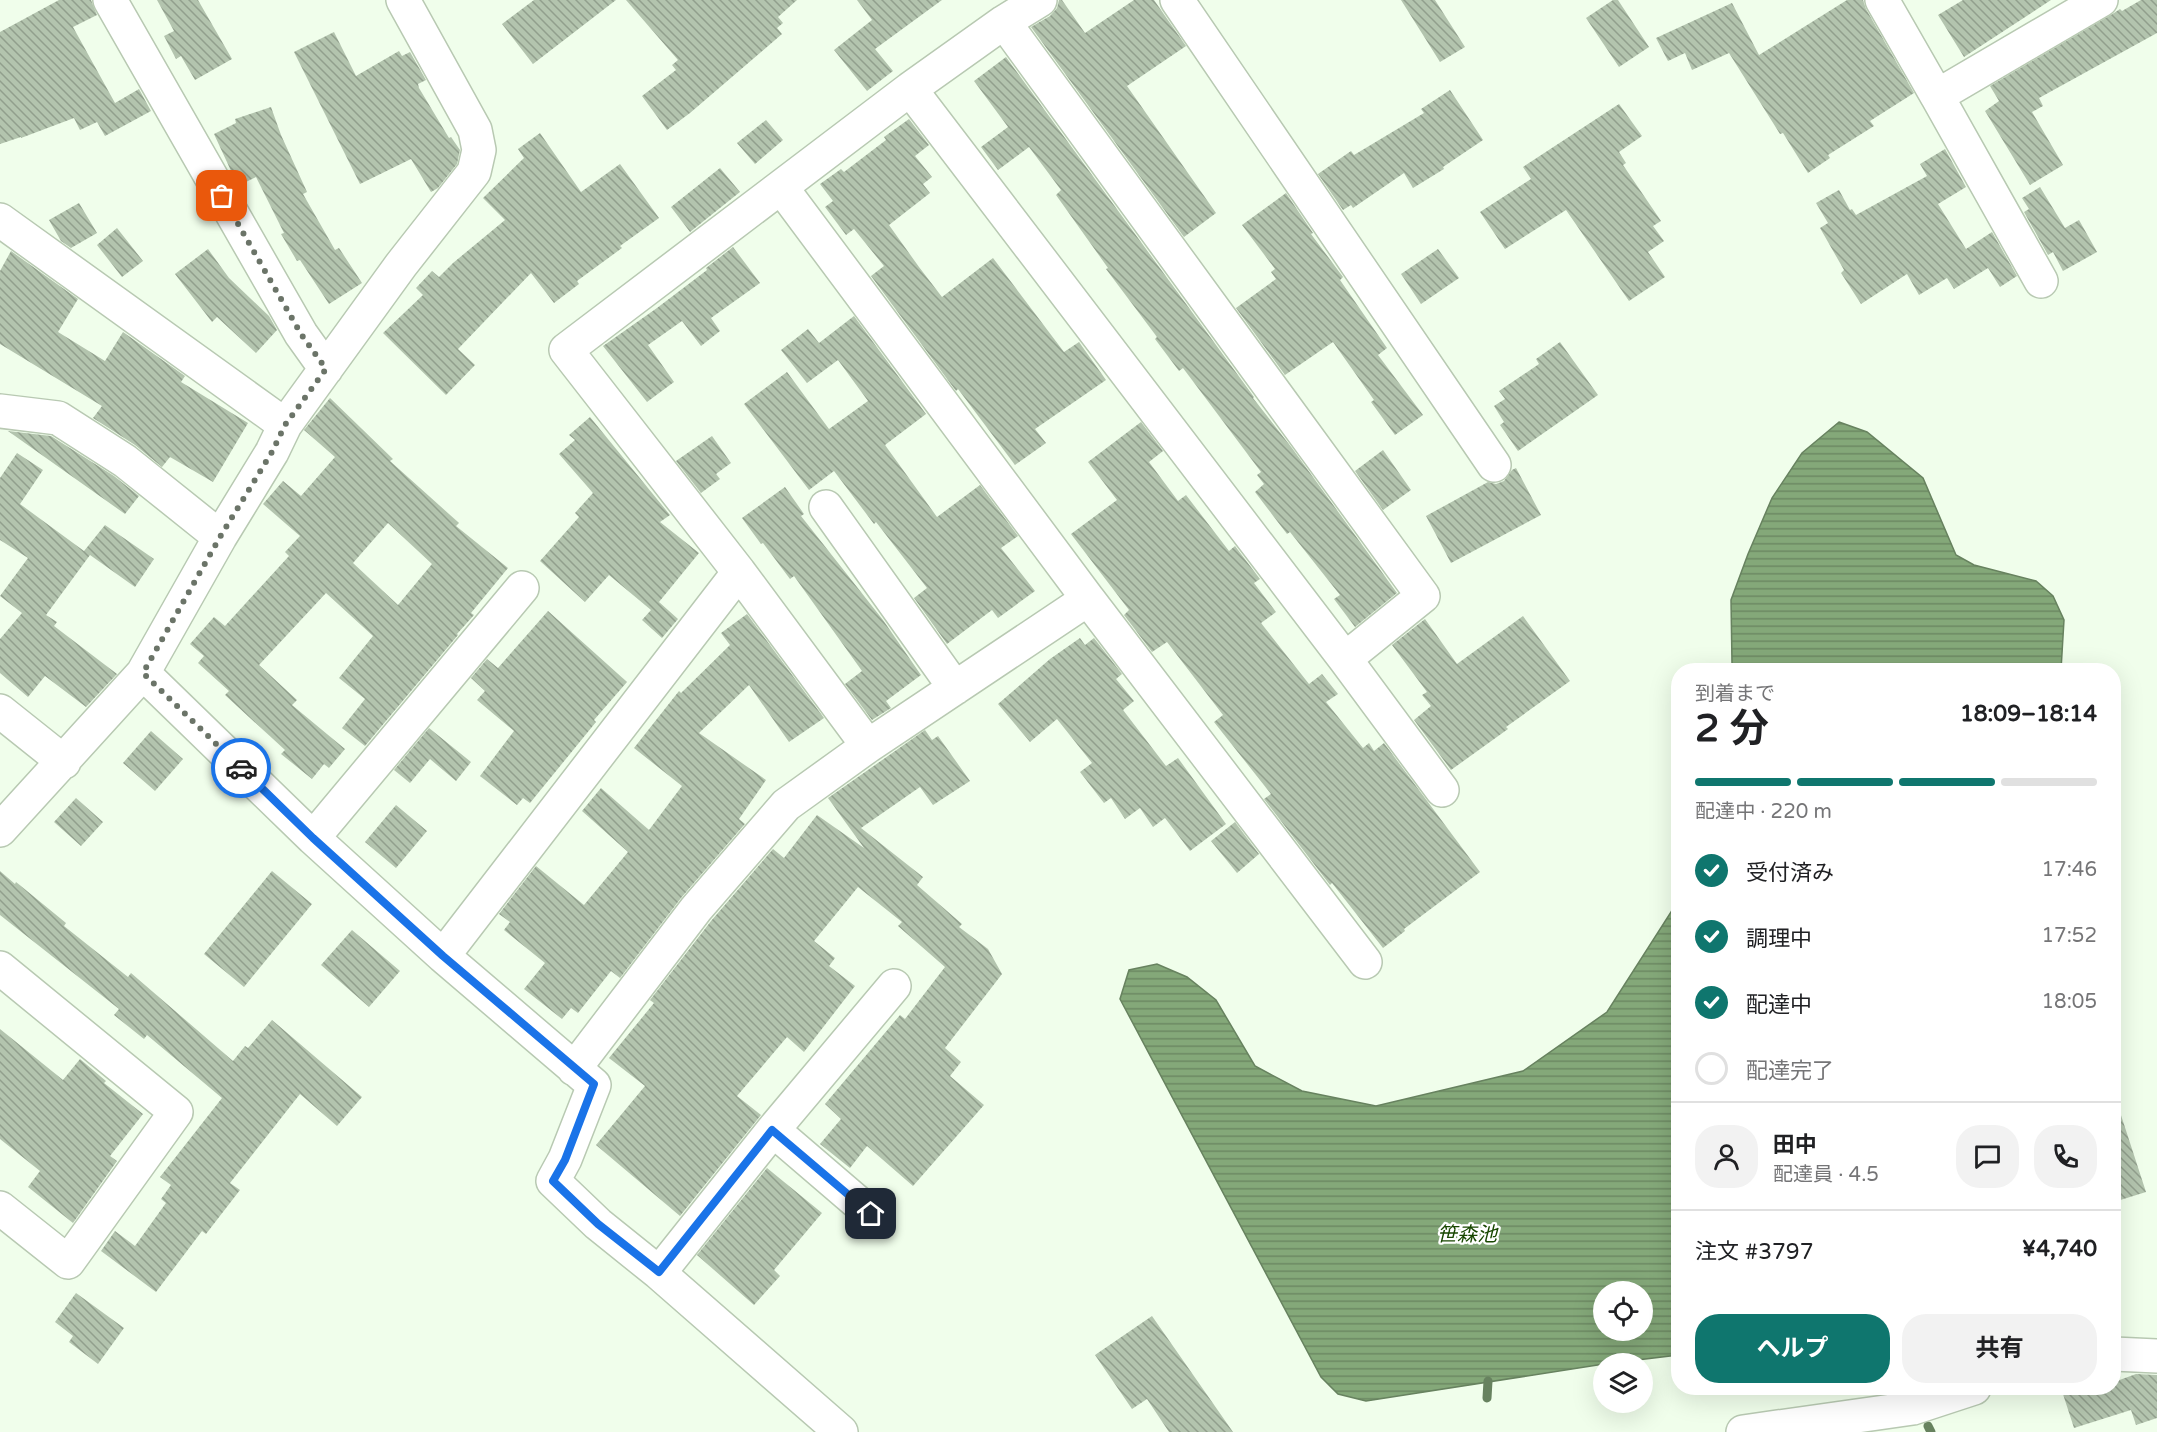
<!DOCTYPE html>
<html lang="ja">
<head>
<meta charset="utf-8">
<style>
	body { margin:0; font-family:"Varela Round","Noto Sans JP",sans-serif; background:#f2f2f2; color:#202124; height:100vh; display:flex; flex-direction:column; font-size:22px; white-space:nowrap }
	* { box-sizing:border-box; margin:0 }
	p { font-size:20px; color:#757577 }
	.icon { flex:none; width:33px; height:33px; fill:none; stroke:currentColor; stroke-width:2; stroke-linecap:round; stroke-linejoin:round }
	.map { position:relative; flex:1; overflow:hidden }
	.panel { position:absolute; left:1671px; top:663px; width:450px; height:732px; display:flex; flex-direction:column; background:#fff; border-radius:24px; box-shadow:0 6px 24px #0002 }
	.panel>* { flex:none }
	.fabs { position:absolute; left:1593px; top:1281px; display:grid; gap:12px }
	.fabs a { display:grid; place-items:center; width:60px; height:60px; border-radius:50%; background:#fff; box-shadow:0 6px 24px #0002; font-size:30px }
	.pin { position:absolute; display:grid; place-items:center; width:51px; height:51px; color:#fff; margin:-26px; border-radius:12px; box-shadow:0 3px 9px #0006 }
	.courier { position:absolute; display:grid; place-items:center; width:60px; height:60px; margin:-30px; border:4px solid #1a73e8; border-radius:50%; background:#fff; color:#222; box-shadow:0 2px 8px #0007 }
	.head em { font-style:normal; font-weight:700 }
	.head div { display:flex; flex-direction:column-reverse }
	.head { display:flex; align-items:center; justify-content:space-between; height:102px; padding:0 24px }
	h1 { font-size:39px; font-weight:700; line-height:45px }
	.bar { display:grid; grid-template-columns:repeat(4,1fr); gap:9px 6px; align-content:center; height:72px; padding:0 24px }
	.bar i { height:8px; border-radius:4px; background:#e0e0e0 }
	.bar .active { background:#0f766e }
	.bar p { grid-column:span 4 }
	.line { display:flex; align-items:center; gap:15px; padding:0 24px; border-top:2px solid #e0e0e0 }
	.line div { flex:1 }
	.round { display:grid; place-items:center; flex:none; width:63px; height:63px; border-radius:24px; background:#f2f2f2 }
	ol { padding:0 24px; list-style:none }
	li { display:flex; align-items:center; gap:18px; height:66px }
	li p { margin-inline-start:auto }
	li .icon { padding:6px; border-radius:50%; background:#0f766e; color:#fff; stroke-width:4 }
	li:last-child { color:#757577 }
	li i { width:33px; height:33px; border:3px solid #e0e0e0; border-radius:50% }
	.primary-button { display:flex; gap:12px; margin-top:auto; padding:12px 24px }
	.primary-button a { flex:1; height:69px; border-radius:24px; background:#0f766e; color:#fff; font-size:24px; font-weight:700; line-height:69px; text-align:center }
	.primary-button a+a { background:#f2f2f2; color:#202124 }
	.map>svg:first-child { display:block }
	.water { fill:url(#water-rules); stroke:#67825f; stroke-width:1.5; fill-rule:evenodd }
	.lines { fill:none; stroke-linecap:round; stroke-linejoin:round }
	.stream { stroke:#67825f; stroke-width:9 }
	.building { fill:url(#building-back-hatch); fill-rule:evenodd }
	.minor-casing { stroke:#b8c9b2; stroke-width:36 }
	.minor { stroke:#fff; stroke-width:33 }
	.done { stroke:#6b7468; stroke-width:6; stroke-dasharray:0 10.8 }
	.route { stroke:#1a73e8; stroke-width:8 }
	.labels { text-anchor:middle; dominant-baseline:central; stroke-width:4.5; stroke-linejoin:round; paint-order:stroke }
	.water-label { font-size:20px; font-style:italic; fill:#184700; stroke:#fff }
</style>
</head>
<body>
<div class="map">
<svg width="2157" height="1432" viewBox="0 0 2157 1432">
	<defs>
		<pattern id="water-rules" width="6" height="5" patternUnits="userSpaceOnUse" patternTransform="scale(1.5)"><rect width="6" height="5" fill="#84a879"/><path d="M0 2.5h6" fill="none" stroke="#6c8963"/></pattern>
		<pattern id="building-back-hatch" width="6" height="6" patternUnits="userSpaceOnUse" patternTransform="scale(1.5)"><rect width="6" height="6" fill="#b3c4ae"/><path d="M-1 5l2 2M0 0l6 6M5-1l2 2" fill="none" stroke="#919f8d"/></pattern>
	</defs>
	<rect width="100%" height="100%" fill="#f0feeb"/>
	<path class="water" d="M 1839,422 L 1867,432 L 1923,478 L 1956,555 L 1974,565 L 2036,581 L 2053,596 L 2064,620 L 2061,670 L 1734,670 L 1732,663 L 1731,600 L 1748,554 L 1772,498 L 1802,453 Z
		M 1678,901 L 1678,1355 L 1604,1364 L 1366,1401 L 1338,1394 L 1321,1377 L 1120,999 L 1129,970 L 1157,964 L 1187,977 L 1216,1000 L 1255,1066 L 1302,1091 L 1376,1106 L 1523,1071 L 1607,1012 ZM 1604,1292 L 1642,1292 L 1642,1330 L 1604,1330 Z"/>
	<g class="lines">
		<path class="stream" d="M 1487,1398 L 1488,1381
			M 1928,1426 L 1931,1432"/>
	</g>
	<path class="building" d="M 59,0 L 91,0 L 97,15 L 73,27 L 115,103 L 139,89 L 151,111 L 105,136 L 97,122 L 80,130 L 74,118 L 21,138 L 21,137 L 0,144 L 0,32 Z
		M 157,0 L 198,0 L 232,59 L 195,80 L 181,56 L 176,59 L 164,36 L 174,31 Z
		M 534,0 L 616,0 L 533,64 L 502,24 Z
		M 626,0 L 797,0 L 778,17 L 783,23 L 777,28 L 782,34 L 690,113 L 667,130 L 642,96 L 676,70 L 672,65 L 678,60 Z
		M 857,0 L 942,0 L 875,49 L 893,71 L 867,91 L 834,50 L 872,20 Z
		M 1059,0 L 1062,0 L 1085,33 L 1134,0 L 1154,0 L 1186,46 L 1127,86 L 1216,213 L 1184,237 L 1031,27 L 1050,16 L 1057,8 Z
		M 1401,0 L 1435,0 L 1465,47 L 1440,62 Z
		M 1613,0 L 1618,0 L 1649,47 L 1619,67 L 1586,18 Z
		M 1847,0 L 1863,0 L 1866,9 L 1914,93 L 1870,121 L 1874,126 L 1828,155 L 1830,158 L 1808,173 L 1783,133 L 1780,134 L 1729,53 L 1692,70 L 1685,53 L 1668,61 L 1656,38 L 1732,3 L 1759,55 Z
		M 1963,0 L 2051,0 L 1964,57 L 1938,15 Z
		M 2141,0 L 2157,0 L 2157,33 L 2039,98 L 2043,106 L 2032,112 L 2063,165 L 2030,185 L 1985,111 L 1999,101 L 1990,86 L 2114,13 L 2120,9 L 2122,11 Z
		M 334,32 L 356,76 L 399,51 L 402,56 L 410,52 L 426,80 L 418,84 L 419,88 L 449,138 L 451,137 L 460,150 L 457,164 L 438,188 L 431,192 L 411,159 L 360,184 L 294,52 Z
		M 1006,57 L 1254,397 L 1253,398 L 1292,448 L 1397,593 L 1355,627 L 1334,599 L 1340,595 L 1290,532 L 1287,534 L 1255,492 L 1264,484 L 1257,475 L 1261,472 L 1183,368 L 1179,371 L 1155,339 L 1157,337 L 1106,269 L 1108,268 L 1056,195 L 1061,190 L 1029,147 L 998,170 L 981,147 L 1008,127 L 974,81 Z
		M 1450,90 L 1483,140 L 1443,167 L 1444,169 L 1413,188 L 1404,173 L 1353,208 L 1351,205 L 1343,210 L 1318,174 L 1351,151 L 1354,155 L 1424,113 L 1421,109 Z
		M 1619,104 L 1642,136 L 1619,152 L 1626,163 L 1623,165 L 1661,221 L 1653,226 L 1664,241 L 1648,252 L 1665,277 L 1629,301 L 1566,210 L 1505,249 L 1480,212 L 1531,179 L 1523,167 Z
		M 271,107 L 281,135 L 307,192 L 303,194 L 335,250 L 339,248 L 362,283 L 329,304 L 300,260 L 297,261 L 281,234 L 284,233 L 256,177 L 238,186 L 214,134 L 236,123 L 235,119 Z
		M 909,119 L 929,145 L 915,156 L 932,177 L 923,184 L 930,193 L 889,225 L 919,267 L 942,297 L 993,258 L 1064,352 L 1079,342 L 1106,380 L 1035,429 L 1046,443 L 1015,465 L 958,389 L 956,391 L 871,276 L 884,266 L 854,229 L 846,235 L 825,207 L 833,201 L 820,184 L 841,169 L 844,172 L 886,140 L 884,137 Z
		M 766,120 L 783,140 L 755,164 L 737,143 Z
		M 540,133 L 581,192 L 620,164 L 659,218 L 620,246 L 622,248 L 577,281 L 579,284 L 554,303 L 531,273 L 458,349 L 475,365 L 446,395 L 383,333 L 423,295 L 416,288 L 432,271 L 439,277 L 453,263 L 505,220 L 483,198 L 524,158 L 518,149 Z
		M 1945,149 L 1966,187 L 1938,204 L 1966,249 L 1992,232 L 2017,276 L 2000,287 L 1988,268 L 1954,289 L 1947,278 L 1919,295 L 1907,274 L 1861,304 L 1841,273 L 1844,270 L 1820,228 L 1828,223 L 1816,203 L 1839,190 L 1850,210 L 1852,209 L 1856,215 L 1927,176 L 1920,164 Z
		M 720,168 L 740,192 L 690,232 L 671,207 Z
		M 2040,187 L 2065,228 L 2079,220 L 2097,252 L 2063,271 L 2053,252 L 2048,255 L 2024,212 L 2029,209 L 2022,198 Z
		M 1286,193 L 1313,233 L 1311,234 L 1343,277 L 1340,280 L 1387,348 L 1378,355 L 1423,415 L 1395,435 L 1371,402 L 1374,400 L 1333,342 L 1285,375 L 1236,308 L 1276,279 L 1271,272 L 1275,269 L 1242,225 Z
		M 79,203 L 97,233 L 71,248 L 61,241 L 49,220 Z
		M 117,228 L 143,261 L 122,277 L 97,245 Z
		M 733,247 L 760,283 L 711,318 L 720,331 L 701,346 L 682,321 L 648,345 L 674,382 L 647,402 L 603,346 L 657,308 L 707,270 L 706,268 Z
		M 208,249 L 229,278 L 269,316 L 277,330 L 256,353 L 217,317 L 212,322 L 175,274 Z
		M 1438,249 L 1459,278 L 1421,304 L 1401,274 Z
		M 11,251 L 78,299 L 58,332 L 105,361 L 123,332 L 185,376 L 181,382 L 248,423 L 213,482 L 170,457 L 162,467 L 135,445 L 93,418 L 102,406 L 0,344 L 0,271 Z
		M 854,316 L 926,414 L 885,445 L 937,517 L 980,485 L 1018,536 L 1001,548 L 1035,591 L 998,618 L 992,610 L 947,644 L 914,598 L 927,588 L 876,522 L 874,524 L 834,471 L 809,490 L 744,404 L 787,372 L 829,429 L 868,401 L 838,360 L 807,383 L 781,350 L 808,329 L 819,343 Z
		M 1560,342 L 1598,395 L 1518,451 L 1500,425 L 1504,422 L 1494,406 L 1505,399 L 1499,391 L 1539,364 L 1536,359 Z
		M 330,398 L 393,459 L 390,461 L 459,523 L 456,526 L 508,568 L 471,613 L 474,615 L 457,634 L 458,635 L 365,746 L 342,728 L 365,699 L 339,678 L 373,636 L 326,593 L 259,665 L 297,700 L 292,705 L 345,749 L 329,768 L 324,764 L 312,779 L 281,754 L 285,750 L 225,695 L 229,691 L 198,663 L 204,656 L 190,644 L 214,617 L 225,626 L 289,556 L 285,552 L 300,536 L 263,504 L 283,481 L 301,496 L 335,457 L 304,430 ZM 388,523 L 432,564 L 398,605 L 353,563 Z
		M 590,417 L 670,515 L 660,522 L 699,553 L 659,602 L 678,619 L 662,638 L 642,620 L 651,610 L 609,575 L 585,602 L 540,561 L 579,517 L 575,513 L 593,493 L 559,454 L 575,440 L 569,435 Z
		M 1141,422 L 1163,451 L 1149,462 L 1178,501 L 1186,495 L 1229,551 L 1235,546 L 1260,579 L 1254,583 L 1276,612 L 1261,623 L 1309,684 L 1322,674 L 1338,694 L 1326,702 L 1363,748 L 1369,743 L 1374,751 L 1384,743 L 1480,872 L 1404,929 L 1405,931 L 1383,948 L 1332,883 L 1330,885 L 1264,799 L 1271,794 L 1214,722 L 1223,715 L 1167,642 L 1152,652 L 1124,615 L 1129,610 L 1071,534 L 1117,500 L 1088,462 Z
		M 8,431 L 51,436 L 114,476 L 139,496 L 125,514 Z
		M 712,436 L 731,463 L 716,474 L 720,479 L 701,493 L 676,461 Z
		M 1383,450 L 1411,490 L 1383,510 L 1355,471 Z
		M 17,453 L 43,470 L 20,504 L 84,551 L 105,525 L 154,559 L 135,587 L 90,555 L 46,615 L 57,622 L 54,626 L 117,674 L 86,707 L 45,676 L 28,697 L 0,673 L 0,639 L 22,613 L 0,596 L 28,558 L 0,540 L 0,478 Z
		M 1516,468 L 1541,515 L 1451,563 L 1426,516 L 1488,482 L 1496,484 L 1504,481 L 1512,470 Z
		M 785,487 L 804,514 L 801,516 L 883,620 L 921,675 L 886,701 L 891,708 L 872,720 L 845,684 L 862,671 L 794,576 L 790,579 L 763,543 L 761,544 L 742,518 Z
		M 548,611 L 627,682 L 594,720 L 596,722 L 530,803 L 523,798 L 517,805 L 480,776 L 514,731 L 477,700 L 485,691 L 471,678 L 487,659 L 498,668 Z
		M 747,614 L 824,718 L 789,742 L 749,685 L 699,733 L 766,780 L 739,819 L 745,824 L 744,825 L 681,898 L 620,978 L 611,971 L 578,1013 L 571,1008 L 562,1019 L 524,989 L 545,963 L 504,930 L 510,922 L 499,914 L 536,866 L 584,905 L 628,852 L 582,811 L 601,788 L 649,830 L 682,786 L 634,748 L 679,691 L 681,693 L 730,645 L 721,633 Z
		M 1523,616 L 1570,681 L 1506,727 L 1508,729 L 1451,770 L 1414,720 L 1431,706 L 1422,695 L 1427,692 L 1392,645 L 1425,619 L 1457,664 Z
		M 1080,638 L 1085,645 L 1094,638 L 1122,674 L 1116,679 L 1134,701 L 1123,710 L 1166,766 L 1178,758 L 1226,824 L 1190,851 L 1165,818 L 1153,827 L 1140,808 L 1125,819 L 1111,798 L 1104,803 L 1080,772 L 1092,763 L 1057,719 L 1030,742 L 998,704 L 1050,659 Z
		M 429,728 L 471,762 L 456,781 L 430,759 L 410,783 L 394,770 Z
		M 925,730 L 932,740 L 938,736 L 970,781 L 933,805 L 920,787 L 861,828 L 923,877 L 917,885 L 962,924 L 959,927 L 988,949 L 1002,974 L 945,1048 L 961,1062 L 950,1076 L 984,1105 L 913,1186 L 867,1146 L 850,1168 L 820,1144 L 841,1119 L 825,1104 L 900,1015 L 905,1019 L 945,967 L 898,926 L 902,922 L 858,887 L 814,941 L 835,958 L 829,966 L 855,986 L 804,1052 L 787,1037 L 737,1096 L 761,1115 L 680,1216 L 596,1145 L 645,1086 L 609,1058 L 654,1003 L 650,1000 L 711,921 L 773,849 L 784,858 L 817,815 L 864,848 L 828,798 Z
		M 151,731 L 183,759 L 155,791 L 123,763 Z
		M 76,798 L 103,822 L 81,846 L 54,822 Z
		M 396,805 L 427,831 L 396,868 L 365,842 Z
		M 1235,822 L 1259,854 L 1237,873 L 1211,841 Z
		M 0,871 L 15,884 L 16,882 L 66,923 L 64,926 L 128,977 L 131,973 L 233,1061 L 245,1046 L 248,1048 L 272,1020 L 362,1097 L 337,1126 L 300,1094 L 230,1183 L 240,1190 L 206,1234 L 202,1231 L 156,1292 L 101,1251 L 115,1231 L 135,1246 L 166,1203 L 161,1199 L 171,1185 L 160,1177 L 222,1098 L 147,1035 L 144,1039 L 114,1015 L 119,1009 L 0,915 Z
		M 272,871 L 312,904 L 244,987 L 204,954 Z
		M 352,930 L 400,971 L 369,1007 L 321,965 Z
		M 0,1029 L 63,1080 L 80,1059 L 106,1081 L 104,1083 L 143,1114 L 110,1156 L 117,1161 L 73,1223 L 28,1187 L 40,1171 L 0,1139 Z
		M 2119,1109 L 2146,1192 L 2114,1202 L 2114,1110 Z
		M 767,1168 L 822,1213 L 774,1270 L 780,1276 L 754,1305 L 697,1255 Z
		M 76,1293 L 124,1328 L 98,1364 L 69,1342 L 73,1336 L 55,1322 Z
		M 1152,1316 L 1233,1432 L 1169,1432 L 1147,1399 L 1132,1409 L 1095,1355 Z
		M 2136,1374 L 2157,1375 L 2157,1418 L 2136,1425 L 2131,1410 L 2074,1428 L 2061,1388 L 2114,1388 L 2114,1382 Z"/>
	<g class="lines">
		<g class="minor-casing">
			<path id="minor" d="M 110,0 L 301,334 L 326,369
				M 1177,0 L 1494,465
				M 1882,0 L 1937,96 L 2101,0
				M 1004,22 L 1423,596 L 1345,659
				M 910,89 L 1345,659 L 1442,790
				M 1937,96 L 2041,281
				M 0,220 L 285,425
				M 0,411 L 58,418 L 125,461 L 220,537
				M 826,507 L 955,688
				M 1088,599 L 1365,962
				M 143,673 L 313,838 L 443,956 L 594,1085 L 565,1159 L 553,1181 L 598,1224 L 659,1273 L 841,1432
				M 0,711 L 64,762
				M 868,746 L 739,572 L 566,350 L 910,89 L 1004,22 L 1040,0
				M 0,830 L 143,673 L 220,537 L 272,452 L 285,425 L 401,265 L 474,172 L 479,150 L 475,130 L 403,0
				M 313,838 L 522,588
				M 443,956 L 739,572
				M 0,968 L 176,1112 L 68,1262 L 0,1208
				M 574,1069 L 696,909 L 786,805 L 868,746 L 1088,599 L 781,187
				M 773,1130 L 871,1214
				M 659,1273 L 773,1130 L 894,986
				M 2114,1354 L 2157,1356
				M 1743,1432 L 1913,1408 L 1974,1388"/>
		</g>
		<use href="#minor" class="minor"/>
	</g>
	<g class="lines">
		<path class="done" d="M 222,196 L 301,334 L 326,369 L 285,425 L 272,452 L 220,537 L 143,673 L 241,768"/>
		<path class="route" d="M 241,768 L 313,838 L 443,956 L 594,1084 L 565,1160 L 553,1181 L 598,1224 L 659,1272 L 772,1130 L 871,1214"/>
	</g>
	<g class="labels">
		<g class="water-label">
			<text x="1467" y="1235">笹森池</text>
		</g>
	</g>
</svg>
<div class="fabs">
<a><svg class="icon" aria-label="locate" viewBox="0 0 24 24"><circle cx="12" cy="12" r="6"/><path d="M12 2v4M12 18v4M2 12h4M18 12h4"/></svg></a>
<a><svg class="icon" aria-label="layers" viewBox="0 0 24 24"><path d="M12 4l9 5-9 5-9-5zM3 14l9 5 9-5"/></svg></a>
</div>
<div class="pin" style="left:222px;top:196px;background:#ea580c"><svg class="icon" aria-label="bag" viewBox="0 0 24 24"><path d="M5 8h14l-1 12H6zM9 8a3 3 0 0 1 6 0"/></svg></div>
<div class="pin" style="left:871px;top:1214px;background:#1f2937"><svg class="icon" aria-label="home" viewBox="0 0 24 24"><path d="M3 11l9-7 9 7M6 9v11h12V9"/></svg></div>
<div class="courier" style="left:241px;top:768px"><svg class="icon" aria-label="car" viewBox="0 0 24 24"><path d="M5 17H2v-5l4-1 3-4h7l3 4 3 1v5h-3M9 17h6M6 11h13"/><circle cx="7" cy="17" r="2"/><circle cx="17" cy="17" r="2"/></svg></div>
<section class="panel">
<div class="head"><div><h1>2 分</h1><p>到着まで</p></div><em>18:09–18:14</em></div>
<div class="bar"><i class="active"></i><i class="active"></i><i class="active"></i><i></i><p>配達中 · 220 m</p></div>
<ol>
<li><svg class="icon" aria-label="check" viewBox="0 0 24 24"><path d="M5 12l5 5 9-10"/></svg>受付済み<p>17:46</p></li>
<li><svg class="icon" aria-label="check" viewBox="0 0 24 24"><path d="M5 12l5 5 9-10"/></svg>調理中<p>17:52</p></li>
<li><svg class="icon" aria-label="check" viewBox="0 0 24 24"><path d="M5 12l5 5 9-10"/></svg>配達中<p>18:05</p></li>
<li><i></i>配達完了</li>
</ol>
<div class="line" style="height:108px"><a class="round"><svg class="icon" aria-label="person" viewBox="0 0 24 24"><circle cx="12" cy="8" r="4"/><path d="M4 21q1-7 8-7t8 7"/></svg></a><div><b>田中</b><p>配達員 · 4.5</p></div><a class="round"><svg class="icon" aria-label="chat" viewBox="0 0 24 24"><path d="M4 5h16v11H9l-5 4z"/></svg></a><a class="round"><svg class="icon" aria-label="phone" viewBox="0 0 24 24"><path d="M5 4h4l2 5-3 2q2 4 5 5l2-3 5 2v4C11 20 4 13 5 4z"/></svg></a></div>
<div class="line" style="height:78px"><div>注文 #3797</div><b>¥4,740</b></div>
<div class="primary-button"><a>ヘルプ</a><a>共有</a></div>
</section>
</div>
</body>
</html>
